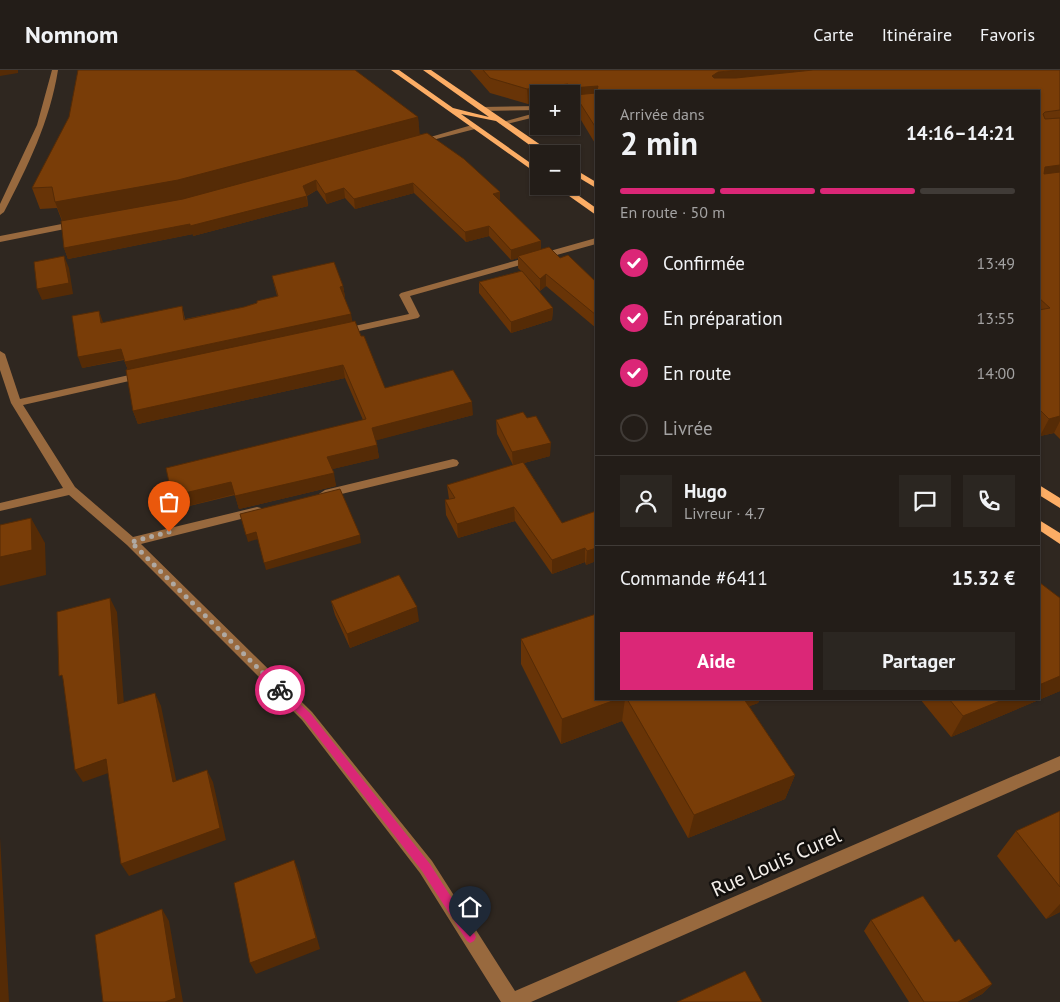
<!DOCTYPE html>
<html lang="fr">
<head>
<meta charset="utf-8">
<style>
	body { margin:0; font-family:"PT Sans",sans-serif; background:#2b2621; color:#f1f3f6; height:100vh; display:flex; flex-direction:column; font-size:19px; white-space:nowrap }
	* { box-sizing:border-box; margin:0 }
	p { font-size:16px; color:#a3a2a2 }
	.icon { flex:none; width:28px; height:28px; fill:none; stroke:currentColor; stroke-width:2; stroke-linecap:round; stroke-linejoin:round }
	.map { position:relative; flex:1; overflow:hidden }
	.details { position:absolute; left:595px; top:20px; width:445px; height:610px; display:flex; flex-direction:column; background:#231d18; border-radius:0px; box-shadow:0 1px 4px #0004,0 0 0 1px #403b37 }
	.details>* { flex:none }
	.buttons { position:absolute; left:530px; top:15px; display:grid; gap:10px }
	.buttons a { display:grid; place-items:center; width:50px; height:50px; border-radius:0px; background:#231d18; box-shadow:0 1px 4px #0004,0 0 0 1px #403b37; font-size:25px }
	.pin { position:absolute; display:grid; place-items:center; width:42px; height:42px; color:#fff; margin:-51px -21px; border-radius:50% 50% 50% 0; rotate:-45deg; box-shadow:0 0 5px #0007 }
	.pin .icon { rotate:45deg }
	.courier { position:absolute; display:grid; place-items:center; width:50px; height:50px; margin:-25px; border:4px solid #db2777; border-radius:50%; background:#fff; color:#222; box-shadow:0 1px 6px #0007 }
	.headline em { font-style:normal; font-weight:700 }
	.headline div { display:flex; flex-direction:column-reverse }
	.headline { display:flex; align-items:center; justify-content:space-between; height:85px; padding:0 25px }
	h1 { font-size:32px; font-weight:700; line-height:38px }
	.bar { display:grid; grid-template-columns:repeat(4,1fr); gap:8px 5px; align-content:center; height:60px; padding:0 25px }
	.bar i { height:6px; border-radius:4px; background:#403b37 }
	.bar .current { background:#db2777 }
	.bar p { grid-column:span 4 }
	.line { display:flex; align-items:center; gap:12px; padding:0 25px; border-top:1px solid #403b37 }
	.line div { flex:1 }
	.round { display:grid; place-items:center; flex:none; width:52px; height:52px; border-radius:0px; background:#2b2621 }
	ol { padding:0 25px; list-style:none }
	li { display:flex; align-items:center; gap:15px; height:55px }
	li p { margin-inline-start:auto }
	li .icon { padding:5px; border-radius:50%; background:#db2777; color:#fff; stroke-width:4 }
	li:last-child { color:#a3a2a2 }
	li i { width:28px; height:28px; border:2px solid #403b37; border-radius:50% }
	.cta { display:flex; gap:10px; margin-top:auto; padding:10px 25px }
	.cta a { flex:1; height:58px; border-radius:0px; background:#db2777; color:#fff; font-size:20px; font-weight:700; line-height:58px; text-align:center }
	.cta a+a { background:#2b2621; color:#f1f3f6 }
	header { display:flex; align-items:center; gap:30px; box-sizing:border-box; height:70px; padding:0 25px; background:#231d18; border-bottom:1px solid #403b37 }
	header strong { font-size:24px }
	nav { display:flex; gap:28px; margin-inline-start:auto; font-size:18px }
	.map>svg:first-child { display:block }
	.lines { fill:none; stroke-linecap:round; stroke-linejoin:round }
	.minor { fill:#98693e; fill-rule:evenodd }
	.major { fill:#fcad65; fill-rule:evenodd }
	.wall { fill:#683407 }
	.shaded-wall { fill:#552b06 }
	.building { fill:#793d08; stroke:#552b06 }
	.route { fill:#db2777 }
	.done { stroke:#afa9a3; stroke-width:5; stroke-dasharray:0 9 }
	.labels { text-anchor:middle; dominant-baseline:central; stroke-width:5; stroke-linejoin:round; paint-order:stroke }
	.near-street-label { font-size:21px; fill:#f4efea; stroke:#14110e }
</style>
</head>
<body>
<header>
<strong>Nomnom</strong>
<nav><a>Carte</a><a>Itinéraire</a><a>Favoris</a></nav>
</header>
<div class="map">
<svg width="1060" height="932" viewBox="0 0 1060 932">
	<rect width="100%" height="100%" fill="#2f2720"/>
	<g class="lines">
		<path class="minor" d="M 52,0 L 58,0 C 50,51 28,96 4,142 L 0,145 L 0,134 L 37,55 Z
			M 596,32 L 596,36 L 571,39 L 571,35 Z
			M 539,36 L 539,40 L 482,41 L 478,39 L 482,37 Z
			M 539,42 L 539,46 L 503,55 L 499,53 Z
			M 472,55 L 475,55 L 475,59 L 417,74 L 413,72 Z
			M 77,151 L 81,154 L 80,156 L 0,172 L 0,166 Z
			M 596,168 L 596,174 L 410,226 L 420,246 L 418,248 L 341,265 L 336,262 L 341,259 L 409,244 L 399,225 L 401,223 Z
			M 0,281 L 5,284 L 20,329 L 143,302 L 147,303 L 148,305 L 147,307 L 23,335 L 75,417 L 133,467 L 257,437 L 261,438 L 263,441 L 261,444 L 141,474 L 312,642 L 432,791 L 515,921 L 1060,686 L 1060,700 L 531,932 L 501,932 L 420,803 L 302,650 L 127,475 L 69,425 L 0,441 L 0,433 L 63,418 L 11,333 L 0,300 Z
			M 453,389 L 457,390 L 459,393 L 457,396 L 325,428 L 319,424 L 325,420 Z"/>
		<path class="major" d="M 391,0 L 399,0 L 453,38 L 489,47 L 423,0 L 431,0 L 551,82 L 552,84 L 542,84 L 496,51 L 461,44 L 539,99 L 539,105 Z
			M 571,97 L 596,112 L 596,118 L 571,103 Z
			M 555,116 L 565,116 L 596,138 L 596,145 Z
			M 1039,415 L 1060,428 L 1060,438 L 1039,425 Z
			M 1039,450 L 1060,463 L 1060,474 L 1039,460 Z"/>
	</g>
	<path class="wall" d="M 470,0 L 1060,0 L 1060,369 L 1054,363 L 1040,366 L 1039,365 L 1039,21 L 596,21 L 596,75 L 575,40 L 575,33 L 571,33 L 571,24 L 539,24 L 539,33 L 528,34 L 490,23 Z
		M 418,47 L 419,65 L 500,122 L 500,131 L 541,171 L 541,180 L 560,188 L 596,212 L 596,258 L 546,216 L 540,221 L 527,207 L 553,238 L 552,250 L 511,263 L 479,223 L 479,212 L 521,201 L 518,198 L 518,188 L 511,190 L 489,166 L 466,172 L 414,123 L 355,139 L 345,128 L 327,134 L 317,120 L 307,126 L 308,136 L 193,166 L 193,164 L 68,189 L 64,178 L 62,151 L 57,138 L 40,139 L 32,118 Z
		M 272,206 L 343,216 L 345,227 L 344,227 L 352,251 L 385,318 L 473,345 L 376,370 L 379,388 L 332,399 L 336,416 L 239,439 L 235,425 L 177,439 L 172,426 L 363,350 L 345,308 L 138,354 L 133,341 L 128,300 L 124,290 L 82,298 L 182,236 L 185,249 L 244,237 L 277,226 Z
		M 496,350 L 550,386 L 524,393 L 562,453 L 596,441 L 596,491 L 586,495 L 585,492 L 552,504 L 515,451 L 458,468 L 446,445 L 445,430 L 449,429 L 447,415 L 513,395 L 497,364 Z
		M 1060,528 L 1060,621 L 951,667 L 920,629 L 1039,629 Z
		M 331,531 L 419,551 L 350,578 L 335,545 Z
		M 521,569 L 596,629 L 760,629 L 758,633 L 749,636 L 795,705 L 785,729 L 688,768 L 622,651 L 561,674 L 521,594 Z
		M 1060,741 L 1060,842 L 1046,849 L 997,786 L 1016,761 Z
		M 871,850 L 955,872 L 992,914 L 982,924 L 967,932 L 909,932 L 864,861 Z"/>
	<path class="shaded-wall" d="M 0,0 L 18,0 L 18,3 L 0,6 Z
		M 739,0 L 876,0 L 716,17 L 712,6 L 718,2 Z
		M 568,14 L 568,24 L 539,24 L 539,33 L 528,34 L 527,19 Z
		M 598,16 L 598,21 L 596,21 L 596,31 L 575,25 L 575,33 L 571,33 L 571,18 Z
		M 418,47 L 420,66 L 184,130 L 63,152 L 55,132 Z
		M 1060,95 L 1060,110 L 1039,113 L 1045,97 Z
		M 316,110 L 317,120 L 306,126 L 308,136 L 193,166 L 190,156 L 303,116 Z
		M 413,113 L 414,123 L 355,139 L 354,129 Z
		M 344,118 L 345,128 L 327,134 L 325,124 Z
		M 500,122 L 500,132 L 493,124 Z
		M 190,154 L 193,164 L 68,189 L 64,178 Z
		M 489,156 L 489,166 L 466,172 L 465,162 Z
		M 541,171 L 541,182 L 518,186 L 518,188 L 511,190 L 511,180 Z
		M 64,186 L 69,198 L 73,224 L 42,230 L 37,219 Z
		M 546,204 L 546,216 L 540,221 L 540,209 Z
		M 343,216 L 345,227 L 341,228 L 340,217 Z
		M 553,238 L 552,250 L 511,263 L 511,252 Z
		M 99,241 L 103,252 L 105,264 L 101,253 Z
		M 351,244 L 353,254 L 129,303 L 125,292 Z
		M 121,279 L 125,289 L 82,298 L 78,287 Z
		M 343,295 L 345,308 L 138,354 L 133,341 Z
		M 472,332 L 473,345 L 374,371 L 372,358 Z
		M 1060,346 L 1060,351 L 1054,363 L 1040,366 L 1049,349 Z
		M 551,373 L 550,386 L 513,396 L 512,382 Z
		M 377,375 L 379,388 L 329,400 L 327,387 Z
		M 334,403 L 336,416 L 239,439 L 235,426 Z
		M 231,412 L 235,424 L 177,439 L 172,426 Z
		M 514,437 L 515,451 L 458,468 L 457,454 Z
		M 31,448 L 45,473 L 46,505 L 0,516 L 0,487 Z
		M 256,462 L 258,469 L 248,472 L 246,465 Z
		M 360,465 L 361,473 L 266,500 L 264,493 Z
		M 585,478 L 585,492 L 552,504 L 552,490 Z
		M 596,478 L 596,491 L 586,495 L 587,481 Z
		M 110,528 L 117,542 L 125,647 L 118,634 Z
		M 417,537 L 419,551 L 350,578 L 347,564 Z
		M 1060,606 L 1060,621 L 951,667 L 963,646 L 1005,629 L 1039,629 L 1039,615 Z
		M 155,623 L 161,636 L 179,724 L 173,712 Z
		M 618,629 L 625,629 L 622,651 L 561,674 L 562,649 Z
		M 734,629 L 760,629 L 758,633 L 730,644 Z
		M 106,689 L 114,701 L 83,712 L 75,700 Z
		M 207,700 L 213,712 L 226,770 L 129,806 L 121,794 Z
		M 795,705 L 785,729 L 688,768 L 694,745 Z
		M 0,767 L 9,932 L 0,932 Z
		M 294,790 L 299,802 L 320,879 L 256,904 L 250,893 Z
		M 1060,834 L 1060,842 L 1046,849 Z
		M 162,839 L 169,851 L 183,932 L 165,932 Z
		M 992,914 L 982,924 L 967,932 L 958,932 Z"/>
	<path class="building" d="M 78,0 L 355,0 L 418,47 L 178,110 L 55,132 L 52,117 L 32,118 L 69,47 Z
		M 483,0 L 739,0 L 718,2 L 712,6 L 714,8 L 736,8 L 813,0 L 1060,0 L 1060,40 L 1045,42 L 1043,44 L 1045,49 L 1060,48 L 1060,95 L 1045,97 L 1044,104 L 1060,102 L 1060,346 L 1049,349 L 1039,339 L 1039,240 L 1050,238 L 1039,228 L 1039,21 L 597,21 L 598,16 L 571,18 L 568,14 L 527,19 L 490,8 Z
		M 596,23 L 596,58 L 575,25 Z
		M 427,63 L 464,89 L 500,122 L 493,124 L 541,171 L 511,180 L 489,156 L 465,162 L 413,113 L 354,129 L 344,118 L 325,124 L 316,110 L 303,116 L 307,126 L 190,156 L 190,154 L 64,178 L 61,151 L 183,129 Z
		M 549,177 L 560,188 L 568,185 L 596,212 L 596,245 L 546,204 L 540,209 L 518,186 Z
		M 64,186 L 69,213 L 37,219 L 34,192 Z
		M 334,192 L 343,216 L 340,217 L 351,244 L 125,292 L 121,279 L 78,287 L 72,246 L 99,241 L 101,253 L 182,236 L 184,250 L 244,237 L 257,233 L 257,231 L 278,226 L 272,206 Z
		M 522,201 L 553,238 L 511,252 L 479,212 Z
		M 355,251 L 361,266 L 364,266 L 385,318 L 453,300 L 472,332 L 372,358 L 377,375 L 327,387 L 334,403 L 235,426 L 231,412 L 172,426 L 166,398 L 366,349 L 343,295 L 133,341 L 126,300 Z
		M 523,342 L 527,348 L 536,346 L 551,373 L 512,382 L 496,350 Z
		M 523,392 L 562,453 L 596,441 L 596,478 L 587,481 L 585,478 L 552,490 L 514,437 L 457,454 L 445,430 L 455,428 L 447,415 Z
		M 340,419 L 360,465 L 264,493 L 256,462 L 246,465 L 240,444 Z
		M 31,448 L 32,480 L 0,487 L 0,455 Z
		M 399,505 L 417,537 L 347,564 L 331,531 Z
		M 1039,512 L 1060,528 L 1060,606 L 1039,615 Z
		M 110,528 L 118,634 L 155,623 L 173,712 L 207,700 L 220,758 L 121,794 L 106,689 L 75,700 L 63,609 L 62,605 L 59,606 L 57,542 Z
		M 596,544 L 596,629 L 618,629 L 562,649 L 521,569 Z
		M 627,629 L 744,629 L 795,705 L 694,745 Z
		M 949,629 L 1005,629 L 963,646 Z
		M 1060,741 L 1060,817 L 1016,761 Z
		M 294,790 L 316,868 L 250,893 L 234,813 Z
		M 923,826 L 955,872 L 959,869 L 992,914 L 958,932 L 924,932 L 871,850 Z
		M 162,839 L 176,928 L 165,932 L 103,932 L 95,865 Z
		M 745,901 L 762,932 L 677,932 Z"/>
	<path class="route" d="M 280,616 L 310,643 L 430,794 L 474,863 L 476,867 L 474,871 L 470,873 L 467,871 L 422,801 L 304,649 L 277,623 L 277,617 Z"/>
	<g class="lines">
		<path class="done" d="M 169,462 L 131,472 L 280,620"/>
	</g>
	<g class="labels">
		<g class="near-street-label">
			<text transform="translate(776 792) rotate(-24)">Rue Louis Curel</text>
		</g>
	</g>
</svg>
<div class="buttons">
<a>+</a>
<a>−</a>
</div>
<div class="pin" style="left:169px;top:462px;background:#ea580c"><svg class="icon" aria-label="bag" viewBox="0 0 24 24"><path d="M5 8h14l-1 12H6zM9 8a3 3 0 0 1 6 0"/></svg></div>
<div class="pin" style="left:470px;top:867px;background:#1f2937"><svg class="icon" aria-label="home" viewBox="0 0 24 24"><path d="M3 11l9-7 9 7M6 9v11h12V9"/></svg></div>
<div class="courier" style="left:280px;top:620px"><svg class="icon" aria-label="bike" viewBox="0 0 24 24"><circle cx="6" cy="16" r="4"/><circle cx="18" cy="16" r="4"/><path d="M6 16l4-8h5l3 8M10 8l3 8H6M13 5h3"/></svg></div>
<section class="details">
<div class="headline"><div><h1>2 min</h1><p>Arrivée dans</p></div><em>14:16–14:21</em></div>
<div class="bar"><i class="current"></i><i class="current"></i><i class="current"></i><i></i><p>En route · 50 m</p></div>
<ol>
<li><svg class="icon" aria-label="check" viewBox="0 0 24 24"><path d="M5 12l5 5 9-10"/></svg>Confirmée<p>13:49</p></li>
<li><svg class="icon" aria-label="check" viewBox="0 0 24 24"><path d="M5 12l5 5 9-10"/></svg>En préparation<p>13:55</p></li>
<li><svg class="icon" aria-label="check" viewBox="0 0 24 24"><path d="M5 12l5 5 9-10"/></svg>En route<p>14:00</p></li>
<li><i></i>Livrée</li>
</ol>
<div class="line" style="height:90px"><a class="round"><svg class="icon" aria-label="person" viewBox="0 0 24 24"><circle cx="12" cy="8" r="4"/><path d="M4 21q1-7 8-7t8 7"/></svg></a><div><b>Hugo</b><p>Livreur · 4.7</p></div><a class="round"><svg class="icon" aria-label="chat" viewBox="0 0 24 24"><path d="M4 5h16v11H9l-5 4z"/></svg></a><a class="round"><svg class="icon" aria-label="phone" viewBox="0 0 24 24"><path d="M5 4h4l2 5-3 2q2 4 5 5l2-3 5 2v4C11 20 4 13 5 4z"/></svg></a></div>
<div class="line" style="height:65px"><div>Commande #6411</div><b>15.32 €</b></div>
<div class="cta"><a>Aide</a><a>Partager</a></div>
</section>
</div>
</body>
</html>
